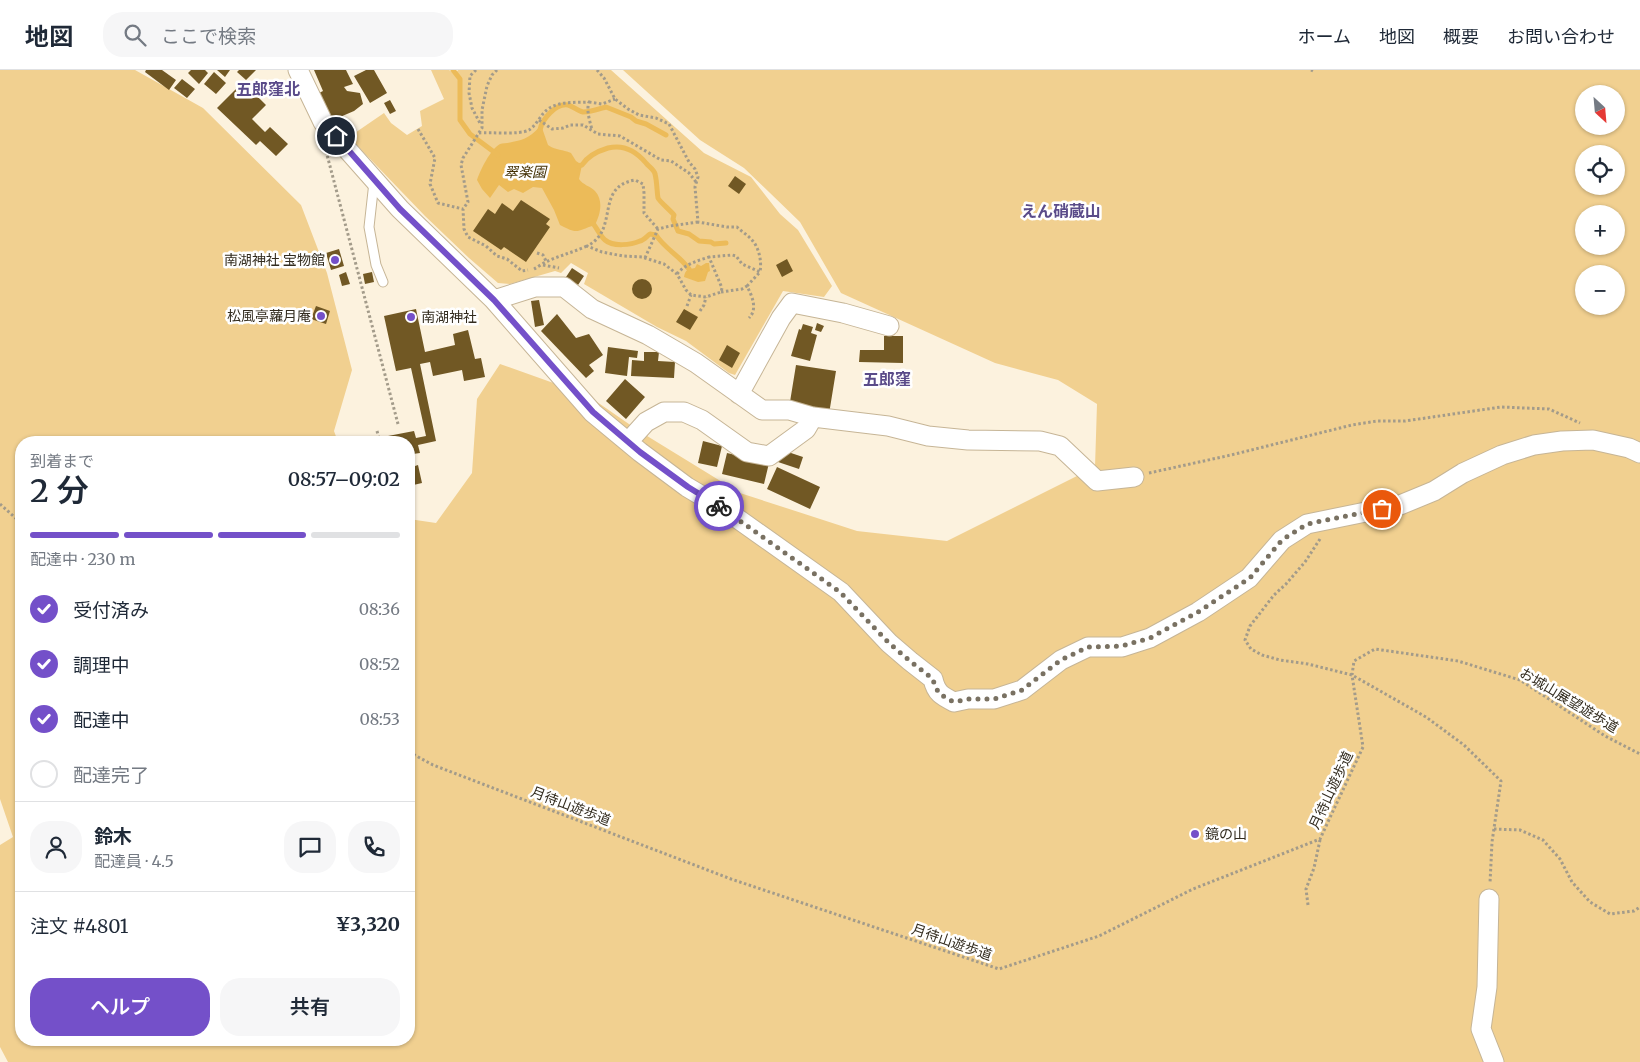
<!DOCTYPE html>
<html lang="ja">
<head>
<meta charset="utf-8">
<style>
	body { margin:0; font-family:Merriweather,"Noto Sans JP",serif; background:#f6f6f7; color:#1f2937; height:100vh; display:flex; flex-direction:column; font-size:19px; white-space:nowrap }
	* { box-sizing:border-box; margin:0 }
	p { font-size:16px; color:#747a83 }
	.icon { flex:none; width:28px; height:28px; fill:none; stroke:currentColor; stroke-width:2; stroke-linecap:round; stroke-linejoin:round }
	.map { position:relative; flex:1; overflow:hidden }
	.drawer { position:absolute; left:15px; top:366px; width:400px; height:610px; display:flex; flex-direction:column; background:#fff; border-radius:20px; box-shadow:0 1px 4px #0004 }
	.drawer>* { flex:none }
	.needle { width:32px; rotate:154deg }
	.buttons { position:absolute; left:1575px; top:15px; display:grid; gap:10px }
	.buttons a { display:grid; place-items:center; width:50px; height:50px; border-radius:50%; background:#fff; box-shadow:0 1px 4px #0004; font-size:25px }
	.pin { position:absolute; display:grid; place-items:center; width:42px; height:42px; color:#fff; margin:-21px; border:2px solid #fff; border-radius:50%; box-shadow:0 1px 5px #0007 }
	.courier { position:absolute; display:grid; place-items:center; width:50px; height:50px; margin:-25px; border:4px solid #7450c9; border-radius:50%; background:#fff; color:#222; box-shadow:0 1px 6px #0007 }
	.overview em { font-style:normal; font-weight:600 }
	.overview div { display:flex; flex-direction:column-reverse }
	.overview { display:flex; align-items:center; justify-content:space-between; height:85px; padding:0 15px }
	h1 { font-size:32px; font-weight:600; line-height:38px }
	.bar { display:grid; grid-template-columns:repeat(4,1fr); gap:8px 5px; align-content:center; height:60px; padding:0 15px }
	.bar i { height:6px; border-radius:4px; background:#e0e1e3 }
	.bar .active { background:#7450c9 }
	.bar p { grid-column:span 4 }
	.line { display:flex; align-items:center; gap:12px; padding:0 15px; border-top:1px solid #e0e1e3 }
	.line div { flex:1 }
	.round { display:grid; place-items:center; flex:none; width:52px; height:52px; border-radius:20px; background:#f6f6f7 }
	ol { padding:0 15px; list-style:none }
	li { display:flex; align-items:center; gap:15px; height:55px }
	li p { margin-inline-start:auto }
	li .icon { padding:5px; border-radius:50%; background:#7450c9; color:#fff; stroke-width:4 }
	li:last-child { color:#747a83 }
	li i { width:28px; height:28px; border:2px solid #e0e1e3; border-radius:50% }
	.cta { display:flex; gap:10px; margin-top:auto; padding:10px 15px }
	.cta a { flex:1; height:58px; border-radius:20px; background:#7450c9; color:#fff; font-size:20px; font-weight:600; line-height:58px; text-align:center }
	.cta a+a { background:#f6f6f7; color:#1f2937 }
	header { display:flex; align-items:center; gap:30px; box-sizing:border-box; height:70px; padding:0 25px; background:#fff; border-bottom:1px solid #e0e1e3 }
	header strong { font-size:24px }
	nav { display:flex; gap:28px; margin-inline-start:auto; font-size:18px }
	.search { width:350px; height:45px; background:#f6f6f7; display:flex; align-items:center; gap:12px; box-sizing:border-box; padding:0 18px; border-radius:20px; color:#747a83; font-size:19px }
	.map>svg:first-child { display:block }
	.green { fill:#f1d090; fill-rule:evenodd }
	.water { fill:#ecbb59 }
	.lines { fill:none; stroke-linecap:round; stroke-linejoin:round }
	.stream { stroke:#ecbb59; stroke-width:5 }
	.building { fill:#715824 }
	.service-casing { stroke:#c6b596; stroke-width:11 }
	.minor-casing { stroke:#c6b596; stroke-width:21 }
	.path { stroke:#a39b8a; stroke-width:3; stroke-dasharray:2.5 2.5; stroke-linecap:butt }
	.service { stroke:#fff; stroke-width:9 }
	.minor { stroke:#fff; stroke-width:19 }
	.done { stroke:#797162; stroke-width:5; stroke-dasharray:0 9 }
	.route { stroke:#7450c9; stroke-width:6 }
	.poi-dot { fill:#7450c9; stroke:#fff; stroke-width:2 }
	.labels { text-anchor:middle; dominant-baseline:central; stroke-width:5; stroke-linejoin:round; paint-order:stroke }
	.park-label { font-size:14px; font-style:italic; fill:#422f03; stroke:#fff }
	.poi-label { font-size:14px; fill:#332c1f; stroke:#fff; text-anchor:end }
	.street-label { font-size:14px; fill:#332c1f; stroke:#fff }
	.quarter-label { font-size:16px; font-weight:bold; fill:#5a4b89; stroke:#fff }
</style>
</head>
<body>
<header>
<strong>地図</strong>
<div class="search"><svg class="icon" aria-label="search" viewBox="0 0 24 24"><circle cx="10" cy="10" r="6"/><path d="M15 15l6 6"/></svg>ここで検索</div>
<nav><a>ホーム</a><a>地図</a><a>概要</a><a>お問い合わせ</a></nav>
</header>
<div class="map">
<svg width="1640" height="992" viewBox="0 0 1640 992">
	<rect width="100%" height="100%" fill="#fcf2de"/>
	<path class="green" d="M 0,0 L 135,0 L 203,38 L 301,135 L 327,203 L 352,300 L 334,361 L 338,372 L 21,372 L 21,970 L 409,970 L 409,449 L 436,453 L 472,403 L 477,329 L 500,294 L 587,325 L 639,361 L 740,423 L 857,461 L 947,471 L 1095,397 L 1097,334 L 1058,310 L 995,293 L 841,223 L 800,152 L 744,98 L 700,70 L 623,0 L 1640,0 L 1640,992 L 8,992 L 0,977 L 0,775 L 13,767 L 0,729 ZM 1584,24 L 1616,24 L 1616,56 L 1584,56 ZM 1584,84 L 1616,84 L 1616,116 L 1584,116 ZM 1584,144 L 1616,144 L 1616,176 L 1584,176 ZM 1584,204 L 1616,204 L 1616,236 L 1584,236 Z
		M 431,0 L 449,0 L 455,4 L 458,0 L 611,0 L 704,83 L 751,107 L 780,144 L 798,160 L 832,216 L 824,227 L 783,221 L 735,305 L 729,303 L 686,271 L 657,257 L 584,214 L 588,203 L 571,193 L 561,203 L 555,201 L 510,214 L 498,213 L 469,188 L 425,146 L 349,67 L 384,43 L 391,53 L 407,65 L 422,56 L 420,41 L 444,29 Z"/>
	<path class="water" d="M 541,55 L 548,75 C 557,81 562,79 571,83 L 576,91 L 582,95 L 579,109 C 583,115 590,116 595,121 C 604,131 600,145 595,155 C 576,161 579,165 560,155 L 554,140 L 542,118 L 533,117 L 523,123 L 514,119 L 508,122 L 499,115 L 490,128 L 482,119 L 477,110 C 481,99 490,80 500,74 C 503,73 508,73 512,72 C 525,70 533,65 541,55 Z
		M 706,193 L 709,193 L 710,201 L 708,202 L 705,211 L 698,212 L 684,207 C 685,200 688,199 695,198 L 697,194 L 701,196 Z"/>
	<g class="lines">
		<path class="stream" d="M 453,0 L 460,9 L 460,50 L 470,64 L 498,85
			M 540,60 C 542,49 556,33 568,35 C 573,36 577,41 583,42 C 591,42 599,39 606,37 L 631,47 L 636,51 L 646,54 L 666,65
			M 577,96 L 582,95 C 587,87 598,81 608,78 C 624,74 636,81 646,93 C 649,97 654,99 655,104 C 657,111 657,123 658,128 C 659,131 671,141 674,145 L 673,149 L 678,161 L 689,164 L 699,171 L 711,172 L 714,174 L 726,173
			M 591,151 C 596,156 600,166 605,170 C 613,177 631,175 640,171 C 644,170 647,166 650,164 L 656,165 C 665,179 679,185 689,199"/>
	</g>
	<path class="building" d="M 146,0 L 162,0 L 176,10 L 169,20 L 145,2 Z
		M 191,0 L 205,0 L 208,3 L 199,14 L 188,3 Z
		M 217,0 L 230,0 L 225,7 Z
		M 239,0 L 256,0 L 246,10 L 237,2 Z
		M 314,0 L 346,0 L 353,14 L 344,17 L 347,21 L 360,23 L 363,34 L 354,41 L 333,50 L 319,23 L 323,21 Z
		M 366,0 L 374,0 L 387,23 L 370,33 L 354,6 Z
		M 214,2 L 226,13 L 216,24 L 204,14 Z
		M 182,9 L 195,19 L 187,28 L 174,18 Z
		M 243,12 L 266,35 L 252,49 L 265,62 L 270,57 L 288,74 L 276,86 L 260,71 L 256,75 L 217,38 Z
		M 390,30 L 396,41 L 390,44 L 384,33 Z
		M 735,106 L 746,114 L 739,124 L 728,116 Z
		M 521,130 L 550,149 L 546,154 L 550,157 L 526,192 L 504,177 L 501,180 L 473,161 L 488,139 L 495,144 L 502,133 L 513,141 Z
		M 339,179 L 344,196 L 331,200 L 326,183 Z
		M 787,189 L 793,201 L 782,207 L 776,195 Z
		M 572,198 L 584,206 L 578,215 L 566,207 Z
		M 346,202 L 350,214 L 342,216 L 339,205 Z
		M 372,202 L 374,212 L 365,214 L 363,204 Z
		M632 219a10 10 0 1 1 20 0a10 10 0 1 1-20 0Z
		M 539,230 L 544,255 L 535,257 L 531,231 Z
		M 316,236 L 330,241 L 326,254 L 311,249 Z
		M 416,239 L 425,282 L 455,275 L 453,264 L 468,260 L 475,289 L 481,288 L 485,307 L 464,311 L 462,300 L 433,306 L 430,292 L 420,294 L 436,371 L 418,375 L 420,383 L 413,384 L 415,396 L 418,395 L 422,413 L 409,416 L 409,372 L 389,372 L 388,366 L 414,361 L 416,368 L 426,366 L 411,298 L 396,301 L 384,246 Z
		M 684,239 L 698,247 L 690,260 L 676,252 Z
		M 557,244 L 576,268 L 589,264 L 603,285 L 589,295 L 594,301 L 586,308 L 541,261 Z
		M 817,253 L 824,256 L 821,262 L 815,260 Z
		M 803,254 L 813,257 L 811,263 L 817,265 L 810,291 L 791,286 L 799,259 L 801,260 Z
		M 884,266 L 903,266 L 903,293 L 859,292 L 860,280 L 884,280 Z
		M 727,275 L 740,283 L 732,298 L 719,290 Z
		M 608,277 L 638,281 L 637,288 L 629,287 L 627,306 L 605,303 Z
		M 644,282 L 659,282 L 658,291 L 675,292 L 674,308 L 631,306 L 632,290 L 644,291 Z
		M 796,295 L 836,301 L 829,344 L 789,338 Z
		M 625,309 L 645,327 L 626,349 L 606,331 Z
		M 703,371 L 722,376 L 717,397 L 698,393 Z
		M 782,380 L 803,387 L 799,399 L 778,392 Z
		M 727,383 L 769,393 L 764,414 L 722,404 Z
		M 777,397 L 820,417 L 810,439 L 767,419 Z"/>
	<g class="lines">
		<g class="service-casing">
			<path id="service" d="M 374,112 L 369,157 L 376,195 L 383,212"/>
		</g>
		<g class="minor-casing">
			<path id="minor" d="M 298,0 L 323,52 L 400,139 L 494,230 L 593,343 L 640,382 L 687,417 L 724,439 L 841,522 L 889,573 L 910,591 L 933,609 C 936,623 942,626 954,632 L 968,629 L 994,629 L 1022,620 L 1061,590 L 1088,577 L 1122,577 L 1150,568 L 1198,542 L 1249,508 L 1282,470 L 1307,454 L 1400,435 L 1434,421 L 1463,403 L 1502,385 L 1534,375 L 1562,371 L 1593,370 L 1629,378 L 1640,383
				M 494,230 L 535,217 L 564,217 L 592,239 L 648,265 L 696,293 L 762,340 L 789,340 L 813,347 L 888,356 L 928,366 L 968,370 L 1040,371 L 1060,376 L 1097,411 L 1134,407
				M 739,324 L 781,248 L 792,233 L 843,243 L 889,256
				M 628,372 L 646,352 L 664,342 L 684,342 L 702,350 L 747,382 L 769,386 L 806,359 L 813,347
				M 1489,829 L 1487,917 L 1481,959 L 1494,992"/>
		</g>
		<path class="path" d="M 476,0 L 470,6 L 469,23 L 472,38 L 481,55
			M 497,0 L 492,5 L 487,16 L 482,40 L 482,58 L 463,88 L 461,95 L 468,132 L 463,139 L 464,159 L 468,167 L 486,176 L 497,186 L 507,189 L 522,201 L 528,200
			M 597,0 L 604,8 L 615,29 L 628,39 L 639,45 L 656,48 L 669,54 L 689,92 L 695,99 L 698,107 L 695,117 L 698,152 L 727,157 L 737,157 C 741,161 746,164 750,168 C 759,176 762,191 760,202 L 742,194 L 736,186 L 732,185 L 709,187 L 722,218 L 721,222 L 706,227 L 691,225 L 686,220 L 677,204 L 664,194 L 642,187 L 623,186 L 602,182 L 587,176 C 620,160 594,117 635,110 L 643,114 L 644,123 L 644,143 L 658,159
			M 1311,0 L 1313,1
			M 589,32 L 602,34 L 615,29
			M 539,50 L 552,59 L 563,58 L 570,55 L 583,55 L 598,64 L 620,66 L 661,90 L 671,91 L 689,103 L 696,112
			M 418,59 L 435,88 L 430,114 L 438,133 L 463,139
			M 479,63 C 490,62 520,65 529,60 C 534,57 539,49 542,45 C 553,30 573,33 589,32 C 586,41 590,51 592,60
			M 326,81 L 398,354
			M 537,183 L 543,185 L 546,191
			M 645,188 L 658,159 L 670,156 L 698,152
			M 543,195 L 559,198
			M 534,199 C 538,197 543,193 548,191 C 561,185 574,182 587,176
			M 677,204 C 685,194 697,191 709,187
			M 747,216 L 760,202
			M 721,222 L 742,219 L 747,216 C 752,226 758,239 749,248
			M 687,236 L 691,225
			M 700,241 L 704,235 L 706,227
			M 377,361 L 380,372
			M 1149,403 L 1231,385 L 1352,355 L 1377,351 L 1405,351 L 1501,337 L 1549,339 L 1580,353
			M 0,434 L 21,453
			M 1320,469 L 1305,492 L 1286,514 L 1274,525 L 1250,556 L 1245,570 L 1251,579 L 1262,585 L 1280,590 L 1308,594 L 1352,605 L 1426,647 L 1464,675 L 1501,711 L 1492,772 L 1490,813
			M 409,682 L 433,695 L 731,809 L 999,899 L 1099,866 L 1193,819 L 1320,769 L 1363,677 L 1352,605 L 1354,591 L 1375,579 L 1458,591 L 1520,610 L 1605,666 L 1640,684
			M 1494,759 L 1520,760 L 1543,770 L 1560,789 L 1572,812 L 1590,832 L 1610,844 L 1634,841 L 1640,837
			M 1308,835 L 1306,819 L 1314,798 L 1320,770"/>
		<use href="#service" class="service"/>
		<use href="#minor" class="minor"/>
	</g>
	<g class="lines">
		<path class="done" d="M 719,436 L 840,522 L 889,573 L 910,591 L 933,609 C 936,623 942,626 954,632 L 968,629 L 994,629 L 1022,620 L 1061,590 L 1088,577 L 1122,576 L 1150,568 L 1198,542 L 1250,508 L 1282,470 L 1307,454 L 1382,439"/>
		<path class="route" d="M 336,66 L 400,139 L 494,230 L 593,342 L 640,382 L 688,417 L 719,436"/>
	</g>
	<g class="poi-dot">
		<circle cx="335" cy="190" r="5"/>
		<circle cx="321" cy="246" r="5"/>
		<circle cx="411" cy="247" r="5"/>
		<circle cx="1195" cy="764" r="5"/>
	</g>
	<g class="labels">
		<g class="park-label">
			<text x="525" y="102">翠楽園</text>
		</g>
		<g class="poi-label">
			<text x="325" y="190">南湖神社 宝物館</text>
			<text x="311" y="246">松風亭蘿月庵</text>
			<text x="421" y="247" text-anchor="start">南湖神社</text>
			<text x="1205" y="764" text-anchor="start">鏡の山</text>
		</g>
		<g class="street-label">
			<text transform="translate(1569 630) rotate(31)">お城山展望遊歩道</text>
			<text transform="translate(1331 720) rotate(-65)">月待山遊歩道</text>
			<text transform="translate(571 736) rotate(21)">月待山遊歩道</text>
			<text transform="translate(952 872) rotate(19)">月待山遊歩道</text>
		</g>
		<g class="quarter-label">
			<text x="268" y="19">五郎窪北</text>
			<text x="1061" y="141">えん硝蔵山</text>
			<text x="887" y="309">五郎窪</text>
		</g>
	</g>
</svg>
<div class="buttons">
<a><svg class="needle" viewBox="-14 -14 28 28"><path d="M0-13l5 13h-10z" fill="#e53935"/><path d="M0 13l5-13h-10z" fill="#747a83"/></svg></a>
<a><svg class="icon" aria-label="locate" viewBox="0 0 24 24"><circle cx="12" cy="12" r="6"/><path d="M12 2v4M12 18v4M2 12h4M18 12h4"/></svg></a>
<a>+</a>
<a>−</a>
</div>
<div class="pin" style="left:1382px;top:439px;background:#ea580c"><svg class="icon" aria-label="bag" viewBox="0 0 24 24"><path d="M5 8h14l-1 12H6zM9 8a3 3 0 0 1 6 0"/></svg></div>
<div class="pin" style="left:336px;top:66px;background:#1f2937"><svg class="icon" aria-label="home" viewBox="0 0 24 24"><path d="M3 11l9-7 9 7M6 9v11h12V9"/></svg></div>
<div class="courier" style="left:719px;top:436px"><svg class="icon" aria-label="bike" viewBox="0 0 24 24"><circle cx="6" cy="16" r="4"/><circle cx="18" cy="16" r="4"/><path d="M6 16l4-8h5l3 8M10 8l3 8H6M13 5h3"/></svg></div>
<section class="drawer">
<div class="overview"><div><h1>2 分</h1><p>到着まで</p></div><em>08:57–09:02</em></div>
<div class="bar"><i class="active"></i><i class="active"></i><i class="active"></i><i></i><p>配達中 · 230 m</p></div>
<ol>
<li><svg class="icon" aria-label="check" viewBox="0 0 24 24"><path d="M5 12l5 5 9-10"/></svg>受付済み<p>08:36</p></li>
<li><svg class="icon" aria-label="check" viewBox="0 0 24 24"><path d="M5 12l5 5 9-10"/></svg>調理中<p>08:52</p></li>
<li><svg class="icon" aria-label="check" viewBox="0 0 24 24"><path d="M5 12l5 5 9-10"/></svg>配達中<p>08:53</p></li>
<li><i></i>配達完了</li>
</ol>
<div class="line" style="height:90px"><a class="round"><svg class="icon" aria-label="person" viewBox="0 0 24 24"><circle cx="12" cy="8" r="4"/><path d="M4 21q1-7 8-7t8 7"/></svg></a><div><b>鈴木</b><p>配達員 · 4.5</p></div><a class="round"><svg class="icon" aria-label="chat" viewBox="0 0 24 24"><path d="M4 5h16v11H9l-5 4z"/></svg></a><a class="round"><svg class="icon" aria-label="phone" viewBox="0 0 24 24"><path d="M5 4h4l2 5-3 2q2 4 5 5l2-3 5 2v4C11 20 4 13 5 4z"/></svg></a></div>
<div class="line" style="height:65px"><div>注文 #4801</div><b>¥3,320</b></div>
<div class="cta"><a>ヘルプ</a><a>共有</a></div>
</section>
</div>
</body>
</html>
